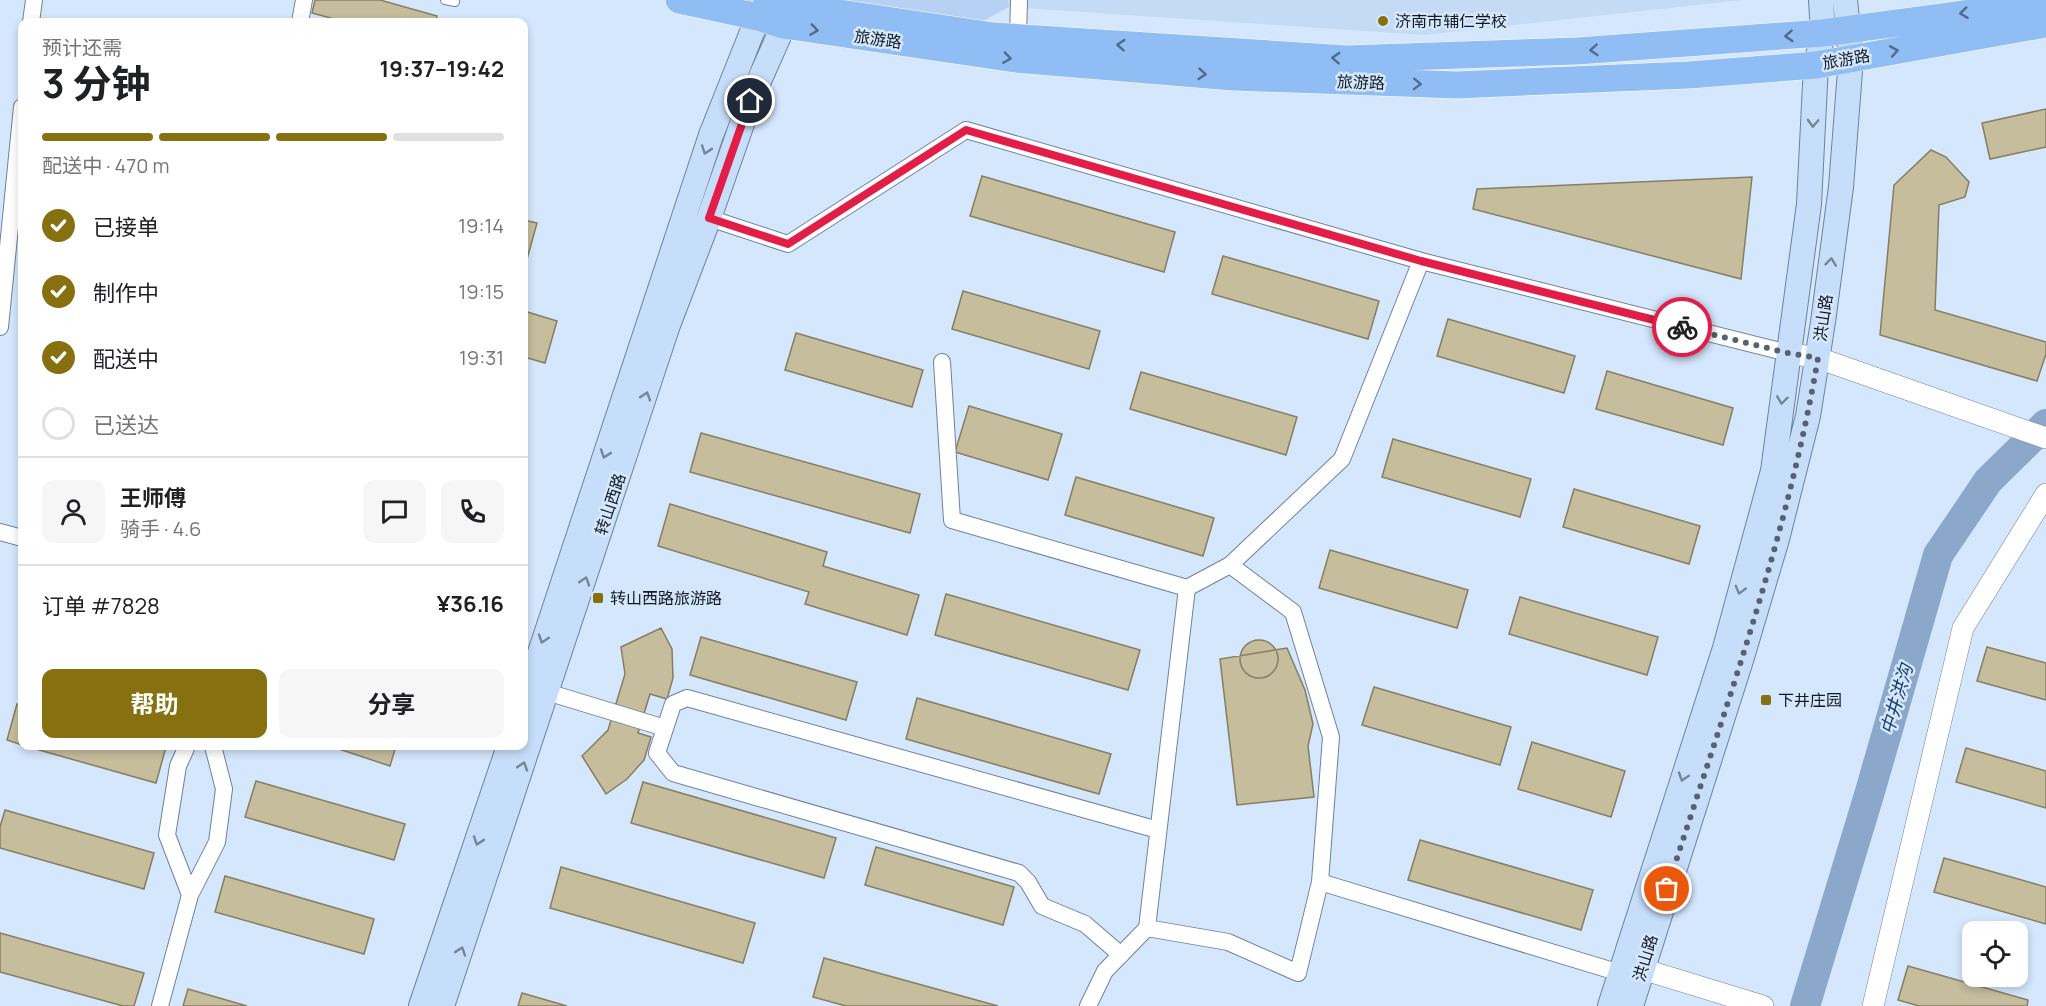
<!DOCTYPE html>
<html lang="zh">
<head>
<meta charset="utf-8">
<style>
	body { margin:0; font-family:Manrope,"Noto Sans SC",sans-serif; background:#f6f6f6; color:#202124; height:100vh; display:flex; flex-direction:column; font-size:22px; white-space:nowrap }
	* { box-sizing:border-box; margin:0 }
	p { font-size:20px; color:#757577 }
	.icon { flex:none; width:33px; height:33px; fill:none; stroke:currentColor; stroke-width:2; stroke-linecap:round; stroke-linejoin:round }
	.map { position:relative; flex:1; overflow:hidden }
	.sheet { position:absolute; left:18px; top:18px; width:510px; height:732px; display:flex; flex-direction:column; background:#fff; border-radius:12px; box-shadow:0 3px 9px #0003 }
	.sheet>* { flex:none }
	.buttons { position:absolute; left:1962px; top:921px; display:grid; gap:12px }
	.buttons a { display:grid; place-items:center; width:66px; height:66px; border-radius:12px; background:#fff; box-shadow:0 3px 9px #0003; font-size:30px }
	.pin { position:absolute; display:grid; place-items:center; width:51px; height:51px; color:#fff; margin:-26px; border:3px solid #fff; border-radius:50%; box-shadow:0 2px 6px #0007 }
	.courier { position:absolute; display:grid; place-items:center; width:60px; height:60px; margin:-30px; border:4px solid #e11d48; border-radius:50%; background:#fff; color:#222; box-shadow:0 2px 8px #0007 }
	.head em { font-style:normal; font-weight:700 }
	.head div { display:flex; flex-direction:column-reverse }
	.head { display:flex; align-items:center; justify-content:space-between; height:102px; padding:0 24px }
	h1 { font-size:39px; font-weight:700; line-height:45px }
	.bar { display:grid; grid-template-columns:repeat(4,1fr); gap:9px 6px; align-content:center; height:72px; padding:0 24px }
	.bar i { height:8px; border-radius:4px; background:#e0e0e0 }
	.bar .on { background:#867010 }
	.bar p { grid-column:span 4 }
	.line { display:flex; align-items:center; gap:15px; padding:0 24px; border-top:2px solid #e0e0e0 }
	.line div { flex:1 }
	.round { display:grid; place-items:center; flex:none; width:63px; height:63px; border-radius:12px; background:#f6f6f6 }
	ol { padding:0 24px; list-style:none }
	li { display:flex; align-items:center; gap:18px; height:66px }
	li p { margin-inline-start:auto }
	li .icon { padding:6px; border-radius:50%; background:#867010; color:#fff; stroke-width:4 }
	li:last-child { color:#757577 }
	li i { width:33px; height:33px; border:3px solid #e0e0e0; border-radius:50% }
	.cta { display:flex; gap:12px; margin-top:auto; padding:12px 24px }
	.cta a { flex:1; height:69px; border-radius:12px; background:#867010; color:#fff; font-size:24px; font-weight:700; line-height:69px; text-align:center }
	.cta a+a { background:#f6f6f6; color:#202124 }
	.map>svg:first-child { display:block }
	.built { fill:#c5daf5 }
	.green { fill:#b6d1f4 }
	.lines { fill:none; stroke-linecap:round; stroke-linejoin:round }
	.river { stroke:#8ba7ca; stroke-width:30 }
	.building { fill:#c6bd9d; stroke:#867e60; stroke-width:1.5 }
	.service-casing { stroke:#6f829b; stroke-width:10 }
	.minor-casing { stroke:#6f829b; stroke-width:18 }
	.tertiary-casing { stroke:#6f829b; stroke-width:22 }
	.secondary-casing { stroke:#6f829b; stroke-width:26 }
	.primary-casing { stroke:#fff; stroke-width:28 }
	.service { stroke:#fff; stroke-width:8 }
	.minor { stroke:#fff; stroke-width:16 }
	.tertiary { stroke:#fff; stroke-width:21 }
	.secondary { stroke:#c7defa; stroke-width:24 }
	.primary { stroke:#8fbdf4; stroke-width:27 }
	.oneway { stroke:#506c8c }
	.oneway2 { stroke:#768699 }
	.done { stroke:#56626f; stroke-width:6; stroke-dasharray:0 10.8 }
	.route { stroke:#e11d48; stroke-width:8 }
	.poi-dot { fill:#867010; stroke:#d5e7fd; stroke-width:2 }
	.labels { text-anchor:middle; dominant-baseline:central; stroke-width:5; stroke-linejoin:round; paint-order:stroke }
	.poi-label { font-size:16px; fill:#121a23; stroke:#d5e7fd; text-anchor:start }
	.street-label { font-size:16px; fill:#121a23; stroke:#d5e7fd }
	.water-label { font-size:18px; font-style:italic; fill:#173d6b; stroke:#d5e7fd }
</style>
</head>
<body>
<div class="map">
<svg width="2046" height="1006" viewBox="0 0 2046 1006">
	<rect width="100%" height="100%" fill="#d5e7fd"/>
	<path class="built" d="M 1008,0 L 1742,0 L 1424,35 L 1009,7 Z"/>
	<path class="green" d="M 820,0 L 1008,0 L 1009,7 L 983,21 Z"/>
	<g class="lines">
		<path class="river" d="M 1805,1006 L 1869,795 L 1938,555 L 1988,481 L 2046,424"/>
	</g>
	<path class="building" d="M 315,0 L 380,0 L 437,16 L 435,22 L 345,22 L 312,13 Z
		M 2046,109 L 2046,147 L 1990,159 L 1982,123 Z
		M 1931,150 L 1946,157 L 1969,182 L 1965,197 L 1939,205 L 1935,310 L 2046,342 L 2046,354 L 2037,381 L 1880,335 L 1894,185 Z
		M 982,176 L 1175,232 L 1164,272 L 970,216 Z
		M 1752,177 L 1741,279 L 1473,209 L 1477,189 Z
		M 524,220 L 537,223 L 527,259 L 524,258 Z
		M 1223,256 L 1379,301 L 1368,339 L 1212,294 Z
		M 963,291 L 1100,331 L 1089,369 L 952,329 Z
		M 524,311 L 557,321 L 545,363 L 524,357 Z
		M 1448,319 L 1575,356 L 1564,393 L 1437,356 Z
		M 796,333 L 923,370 L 912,407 L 785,370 Z
		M 1607,371 L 1733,408 L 1723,445 L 1596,409 Z
		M 1141,372 L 1297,417 L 1286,455 L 1130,409 Z
		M 969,406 L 1062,434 L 1048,480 L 955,452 Z
		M 701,433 L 920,494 L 910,533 L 690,472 Z
		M 1393,439 L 1531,479 L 1520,517 L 1382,477 Z
		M 1076,477 L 1214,518 L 1203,556 L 1065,515 Z
		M 1574,489 L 1700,526 L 1689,564 L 1563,527 Z
		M 670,504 L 827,552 L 823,566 L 919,595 L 907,635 L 805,604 L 809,592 L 658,546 Z
		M 1330,550 L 1468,590 L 1457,628 L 1319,588 Z
		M 946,594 L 1140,650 L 1128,690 L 935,635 Z
		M 1520,597 L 1658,637 L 1647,675 L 1509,634 Z
		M 661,628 L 672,649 L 673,678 L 667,699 L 650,694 L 638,733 L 651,737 L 644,760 L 627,779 L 606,794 L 582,756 L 608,730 L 625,674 L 621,647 Z
		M 701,637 L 857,682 L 846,720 L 690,675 Z
		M1240 659a19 19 0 1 1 38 0a19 19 0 1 1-38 0Z
		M 1987,647 L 2046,663 L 2046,700 L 1977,681 Z
		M 1287,648 L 1305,690 L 1313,724 L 1308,746 L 1314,797 L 1237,805 L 1220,659 Z
		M 1374,687 L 1511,727 L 1500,765 L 1362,725 Z
		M 917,698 L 1111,754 L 1099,794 L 906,739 Z
		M 17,704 L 22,706 L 22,745 L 7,740 Z
		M 1532,742 L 1625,771 L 1611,817 L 1518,789 Z
		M 25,746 L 161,746 L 166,747 L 156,783 Z
		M 330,746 L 396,746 L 390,766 Z
		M 1966,748 L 2046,771 L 2046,808 L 1956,782 Z
		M 256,781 L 405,824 L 394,860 L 245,817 Z
		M 643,782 L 836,838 L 824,878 L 631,823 Z
		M 5,810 L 154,853 L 144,889 L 0,848 L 0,827 Z
		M 1420,840 L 1593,890 L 1581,930 L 1408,880 Z
		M 876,847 L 1014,887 L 1003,925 L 865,885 Z
		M 1944,858 L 2046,887 L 2046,924 L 1934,892 Z
		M 561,867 L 755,923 L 743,963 L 550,908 Z
		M 225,876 L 374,919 L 364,954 L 215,912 Z
		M 0,933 L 144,973 L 134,1006 L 123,1006 L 0,972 Z
		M 824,958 L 998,1006 L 846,1006 L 813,997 Z
		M 1908,966 L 2028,1000 L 2027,1006 L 1919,1006 L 1898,1000 Z
		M 188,989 L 247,1006 L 183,1006 Z
		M 522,993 L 567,1006 L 518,1006 Z"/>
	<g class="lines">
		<g class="service-casing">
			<path id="service" d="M 445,0 L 455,2"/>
		</g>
		<g class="minor-casing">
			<path id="minor" d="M 31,22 L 34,0
				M 300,22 L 304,0
				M 1018,38 L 1019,0
				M 709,218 L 788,244 L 966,130 L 1421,261 L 1788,353
				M 1421,261 L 1342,459 L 1230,565 L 1293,612 L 1331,737 L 1320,882 L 1620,973
				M 0,327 L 22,107
				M 942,362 L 952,520 L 1187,588 L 1230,565
				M 0,532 L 22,538
				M 1187,588 L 1147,928 L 1228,942 L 1298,973 L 1320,882
				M 537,689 L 665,728
				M 187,746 L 178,766 L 167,835 L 190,895
				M 1121,955 L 1085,924 L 1042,906 L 1028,882 L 1019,873 L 673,773 L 657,753 L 673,704 L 687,698 L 1158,830
				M 160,1006 L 190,895 L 217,842 L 224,789 L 213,746
				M 1088,1006 L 1105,971 L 1147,928"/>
		</g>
		<g class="tertiary-casing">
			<path id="tertiary" d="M 1788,353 L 1818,358 L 2046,438
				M 1642,969 L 1763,1006
				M 1873,1006 L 1963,628 L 2046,494"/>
		</g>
		<g class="secondary-casing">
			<path id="secondary" d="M 524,701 L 711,135 L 758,17 L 760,0
				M 421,1006 L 509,746
				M 442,1006 L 668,325 L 709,218 L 750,101 L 791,9
				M 1610,1006 L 1725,648 L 1773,471 L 1809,204 L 1816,65 L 1823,33 L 1821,0
				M 1631,1006 L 1742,657 L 1777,539 L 1808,416 L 1823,322 L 1841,187 L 1851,58 L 1845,0"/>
		</g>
		<g class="primary-casing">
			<path id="primary" d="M 679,0 L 758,17 L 783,25 L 1015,59 L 1233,77 L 1457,85 L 1689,75 L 1816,65 L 2046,24
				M 767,0 L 792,6 L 994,36 L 1347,59 L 1577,51 L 1823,33 L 1993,10 L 2043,0"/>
		</g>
		<use href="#service" class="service"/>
		<use href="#minor" class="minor"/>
		<use href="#tertiary" class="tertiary"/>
		<use href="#secondary" class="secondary"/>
		<use href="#primary" class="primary"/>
	</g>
	<defs><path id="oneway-chevron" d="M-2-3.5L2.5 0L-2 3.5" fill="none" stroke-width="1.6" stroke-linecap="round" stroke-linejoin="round" transform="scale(1.5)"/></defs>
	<g class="oneway">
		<use href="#oneway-chevron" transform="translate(1964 13) rotate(173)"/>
		<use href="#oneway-chevron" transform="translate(814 30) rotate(8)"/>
		<use href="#oneway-chevron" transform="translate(1789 36) rotate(176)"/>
		<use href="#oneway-chevron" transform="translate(1121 45) rotate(-176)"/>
		<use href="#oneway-chevron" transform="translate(1594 50) rotate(176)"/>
		<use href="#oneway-chevron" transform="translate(1894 51) rotate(-10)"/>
		<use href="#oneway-chevron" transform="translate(1007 58) rotate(8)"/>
		<use href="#oneway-chevron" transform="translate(1336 58) rotate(-177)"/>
		<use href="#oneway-chevron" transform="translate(1202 74) rotate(5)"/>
		<use href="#oneway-chevron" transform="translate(1417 84) rotate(2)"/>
	</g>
	<g class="oneway2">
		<use href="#oneway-chevron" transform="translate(1813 123) rotate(93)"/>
		<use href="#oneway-chevron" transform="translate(706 150) rotate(109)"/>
		<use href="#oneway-chevron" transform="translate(1831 262) rotate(-83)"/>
		<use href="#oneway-chevron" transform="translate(646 396) rotate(-72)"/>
		<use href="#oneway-chevron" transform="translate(1782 400) rotate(97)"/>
		<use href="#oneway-chevron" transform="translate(605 454) rotate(109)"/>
		<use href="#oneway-chevron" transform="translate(585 581) rotate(-72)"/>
		<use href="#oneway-chevron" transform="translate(1740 590) rotate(105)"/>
		<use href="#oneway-chevron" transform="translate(543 639) rotate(108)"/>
		<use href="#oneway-chevron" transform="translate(523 766) rotate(-72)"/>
		<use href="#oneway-chevron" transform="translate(1683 777) rotate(108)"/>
		<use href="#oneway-chevron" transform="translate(478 841) rotate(109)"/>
		<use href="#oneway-chevron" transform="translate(461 951) rotate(-71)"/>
	</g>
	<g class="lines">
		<path class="done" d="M 1667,889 C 1723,714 1787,540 1818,358 L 1788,353 L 1682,327"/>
		<path class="route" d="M 750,101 L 709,218 L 788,244 L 966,130 L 1421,261 L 1682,327"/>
	</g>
	<g class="poi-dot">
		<circle cx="1383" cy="21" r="6"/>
		<rect x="592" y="592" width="12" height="12" rx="3"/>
		<rect x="1760" y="694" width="12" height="12" rx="3"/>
	</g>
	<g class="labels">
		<g class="poi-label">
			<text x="1395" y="21">济南市辅仁学校</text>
			<text x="610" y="598">转山西路旅游路</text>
			<text x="1778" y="700">下井庄园</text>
		</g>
		<g class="street-label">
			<text transform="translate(878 39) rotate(8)">旅游路</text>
			<text transform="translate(1846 59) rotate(-10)">旅游路</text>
			<text transform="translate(1361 82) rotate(2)">旅游路</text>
			<text transform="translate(1823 318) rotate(-82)">洪山路</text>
			<text transform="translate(610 504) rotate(-72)">转山西路</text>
			<text transform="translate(1645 958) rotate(-73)">洪山路</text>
		</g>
		<g class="water-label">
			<text transform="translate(1896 699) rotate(-74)">中井洪沟</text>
		</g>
	</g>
</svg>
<div class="buttons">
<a><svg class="icon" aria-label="locate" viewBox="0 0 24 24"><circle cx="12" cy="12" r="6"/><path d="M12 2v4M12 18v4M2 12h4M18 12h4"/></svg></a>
</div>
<div class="pin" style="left:1667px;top:889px;background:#ea580c"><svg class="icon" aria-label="bag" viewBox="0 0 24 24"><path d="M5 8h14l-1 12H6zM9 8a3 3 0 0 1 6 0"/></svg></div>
<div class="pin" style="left:750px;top:101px;background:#1f2937"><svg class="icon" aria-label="home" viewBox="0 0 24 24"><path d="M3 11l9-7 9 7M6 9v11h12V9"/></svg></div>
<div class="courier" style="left:1682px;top:327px"><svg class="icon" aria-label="bike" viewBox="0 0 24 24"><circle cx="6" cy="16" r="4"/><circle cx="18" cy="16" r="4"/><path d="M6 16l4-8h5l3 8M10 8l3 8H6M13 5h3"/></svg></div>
<section class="sheet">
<div class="head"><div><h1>3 分钟</h1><p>预计还需</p></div><em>19:37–19:42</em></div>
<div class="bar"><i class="on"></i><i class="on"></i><i class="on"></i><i></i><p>配送中 · 470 m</p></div>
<ol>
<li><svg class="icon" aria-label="check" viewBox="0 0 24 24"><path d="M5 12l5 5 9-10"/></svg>已接单<p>19:14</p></li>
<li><svg class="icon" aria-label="check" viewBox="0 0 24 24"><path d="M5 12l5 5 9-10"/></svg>制作中<p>19:15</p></li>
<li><svg class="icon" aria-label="check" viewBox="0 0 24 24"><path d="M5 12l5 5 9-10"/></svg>配送中<p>19:31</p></li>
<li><i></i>已送达</li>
</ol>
<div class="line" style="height:108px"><a class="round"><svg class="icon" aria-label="person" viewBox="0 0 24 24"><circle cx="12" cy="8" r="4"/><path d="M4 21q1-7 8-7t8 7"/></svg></a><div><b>王师傅</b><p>骑手 · 4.6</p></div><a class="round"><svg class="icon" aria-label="chat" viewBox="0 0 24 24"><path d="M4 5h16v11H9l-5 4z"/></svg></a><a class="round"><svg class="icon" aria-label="phone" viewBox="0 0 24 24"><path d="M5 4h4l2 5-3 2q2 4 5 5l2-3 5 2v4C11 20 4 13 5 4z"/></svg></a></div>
<div class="line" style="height:78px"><div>订单 #7828</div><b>¥36.16</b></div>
<div class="cta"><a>帮助</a><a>分享</a></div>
</section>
</div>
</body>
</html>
